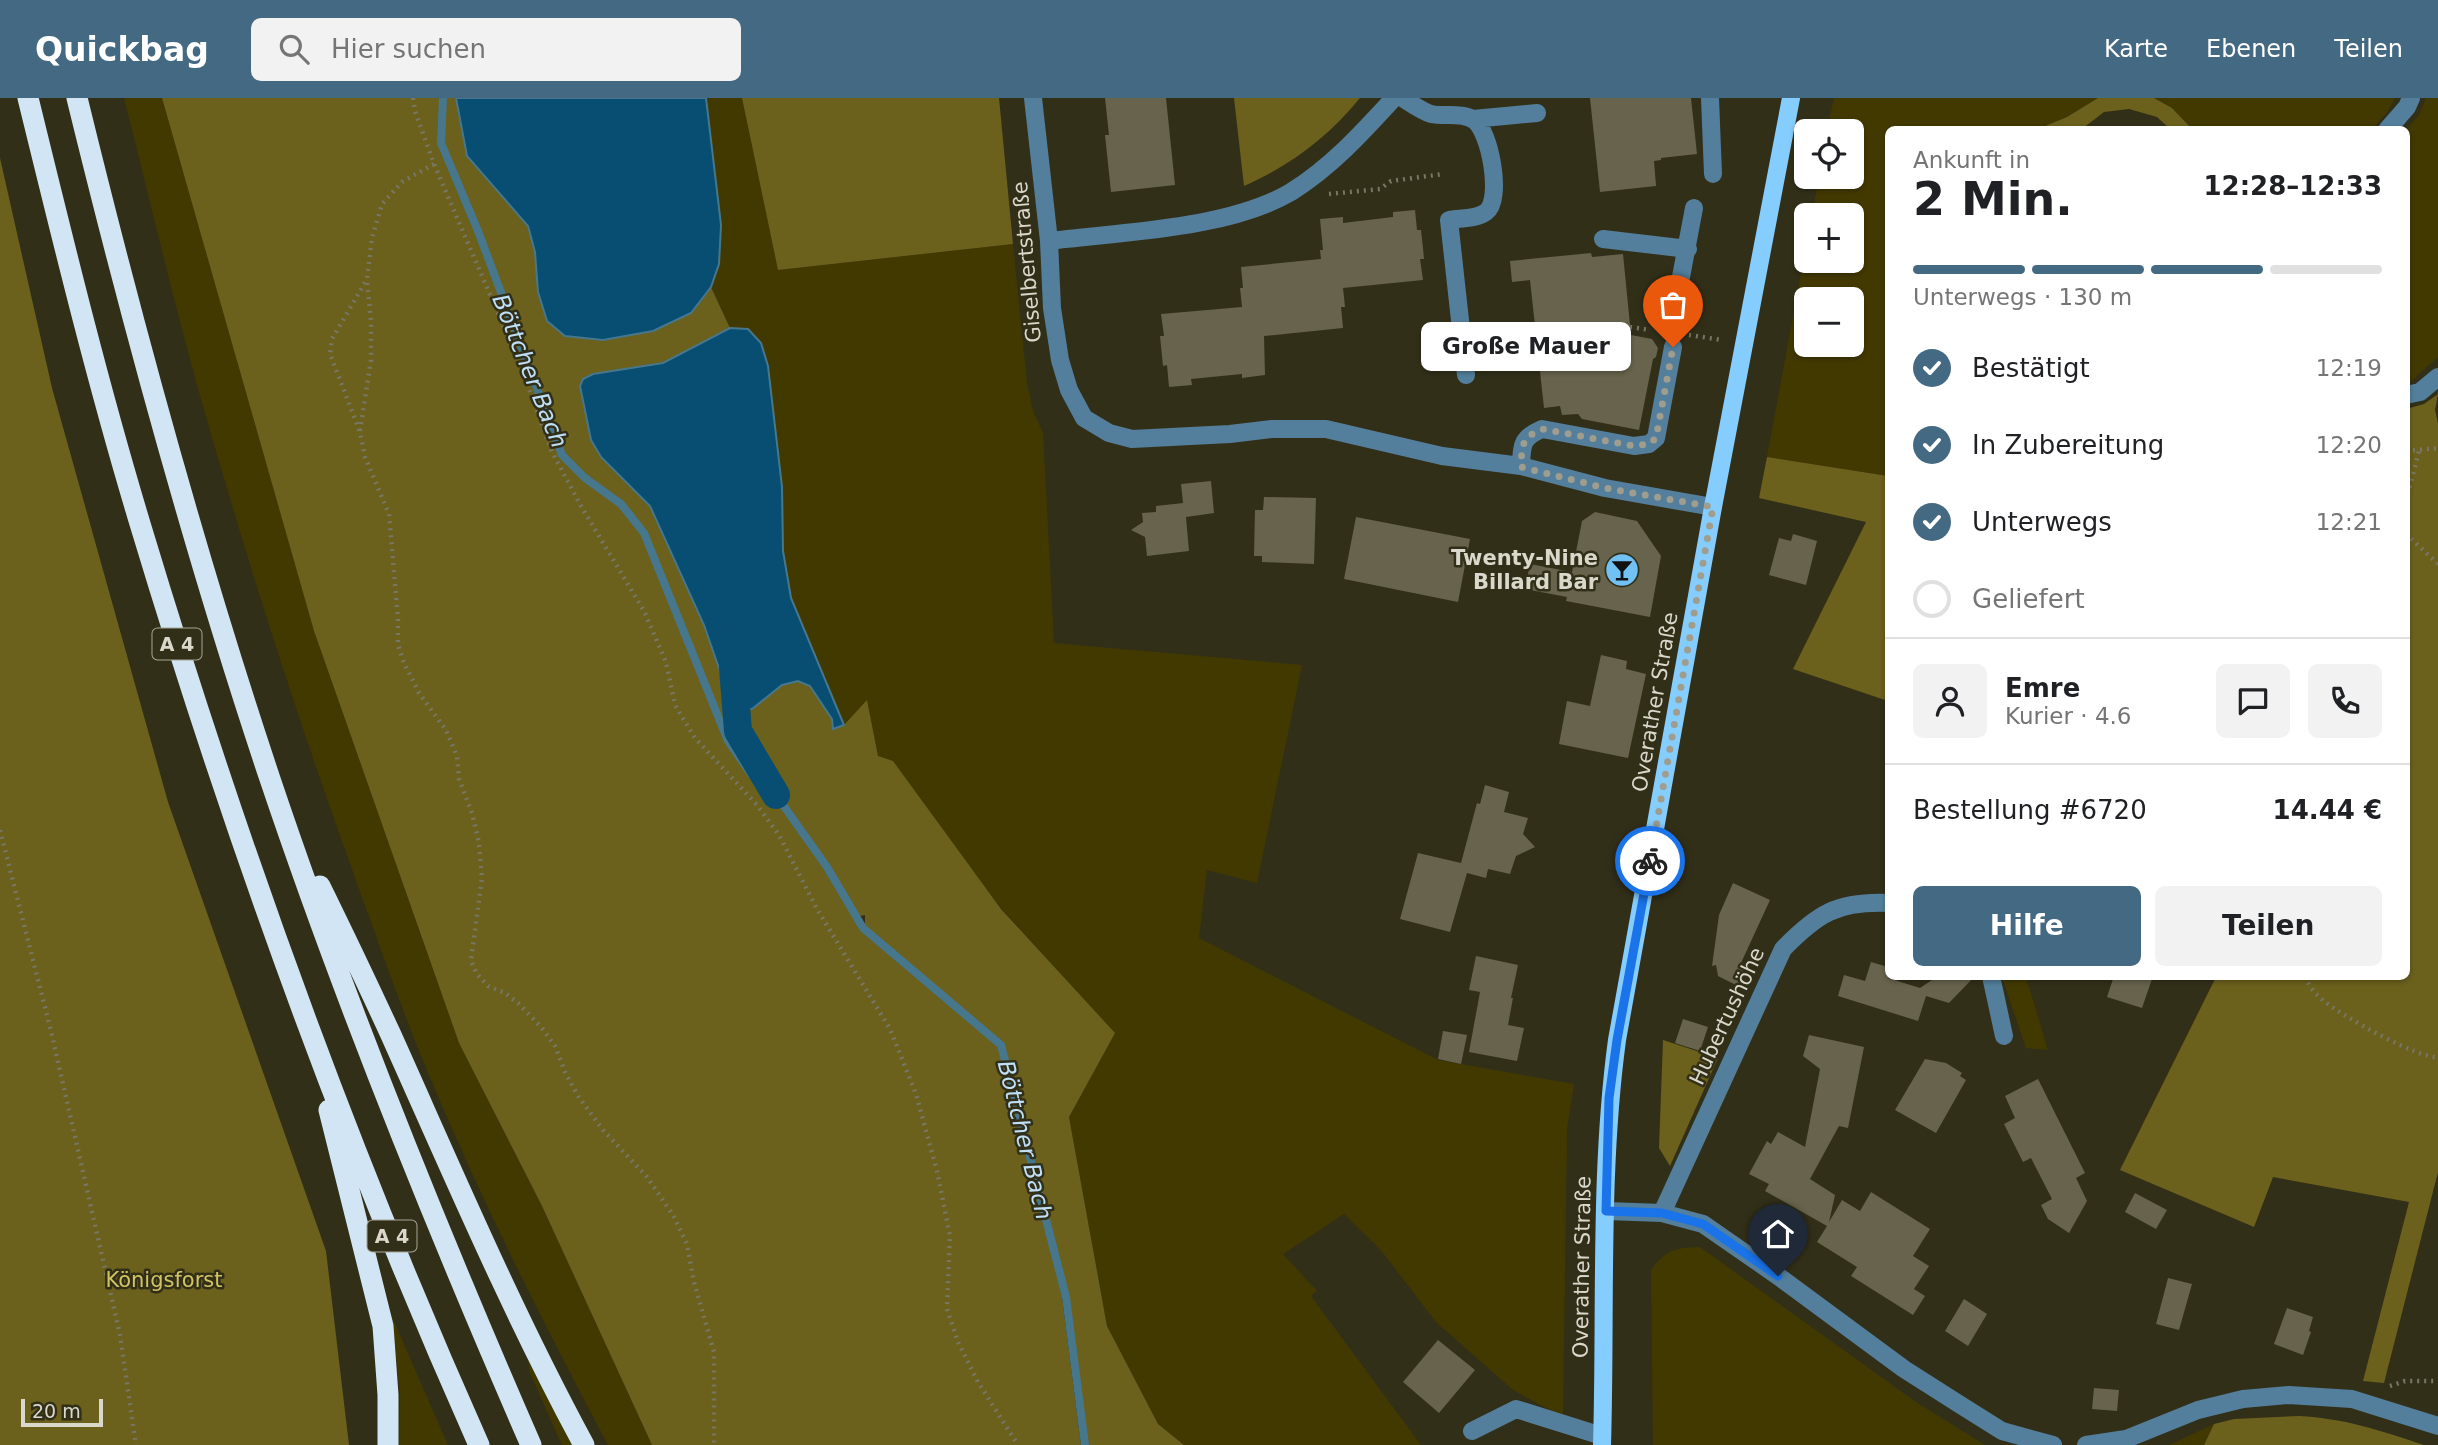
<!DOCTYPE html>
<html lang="de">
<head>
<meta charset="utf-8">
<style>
	body { margin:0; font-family:"DejaVu Sans",sans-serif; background:#f2f2f2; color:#202124; height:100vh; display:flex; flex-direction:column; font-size:26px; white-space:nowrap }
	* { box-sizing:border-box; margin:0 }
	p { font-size:23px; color:#757577 }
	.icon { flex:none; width:38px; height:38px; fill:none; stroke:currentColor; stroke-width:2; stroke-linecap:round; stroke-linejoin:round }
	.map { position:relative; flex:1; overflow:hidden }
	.details { position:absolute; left:1885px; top:28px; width:525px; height:854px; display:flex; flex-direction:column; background:#fff; border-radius:10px; box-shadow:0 2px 5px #0004 }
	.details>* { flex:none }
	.controls { position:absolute; left:1794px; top:21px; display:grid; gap:14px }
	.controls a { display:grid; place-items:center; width:70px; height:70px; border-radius:10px; background:#fff; box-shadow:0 2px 5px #0004; font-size:35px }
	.scale { position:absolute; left:21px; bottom:18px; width:82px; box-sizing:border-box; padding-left:7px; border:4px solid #d9d8cb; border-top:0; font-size:19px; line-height:24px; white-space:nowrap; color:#d9d8cb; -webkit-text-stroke:5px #322f19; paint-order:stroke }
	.pin { position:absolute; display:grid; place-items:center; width:60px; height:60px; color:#fff; margin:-72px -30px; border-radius:50% 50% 50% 0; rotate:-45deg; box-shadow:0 0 7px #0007 }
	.pin .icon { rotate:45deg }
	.courier { position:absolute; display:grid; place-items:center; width:70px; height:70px; margin:-35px; border:5px solid #1a73e8; border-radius:50%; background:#fff; color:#222; box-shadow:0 2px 9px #0007 }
	.bubble { position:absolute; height:49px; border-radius:10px; background:#fff; box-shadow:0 2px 5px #0004; font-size:23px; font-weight:800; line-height:49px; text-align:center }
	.head em { font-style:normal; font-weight:800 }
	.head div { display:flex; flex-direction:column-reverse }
	.head { display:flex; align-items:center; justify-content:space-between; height:119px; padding:0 28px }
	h1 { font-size:46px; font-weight:800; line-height:52px }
	.bar { display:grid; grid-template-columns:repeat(4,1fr); gap:10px 7px; align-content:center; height:84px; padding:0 28px }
	.bar i { height:9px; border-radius:5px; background:#e0e0e0 }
	.bar .active { background:#446982 }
	.bar p { grid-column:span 4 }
	.line { display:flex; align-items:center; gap:18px; padding:0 28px; border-top:2px solid #e0e0e0 }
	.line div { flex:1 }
	.round { display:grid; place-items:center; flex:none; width:74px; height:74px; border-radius:10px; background:#f2f2f2 }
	ol { padding:0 28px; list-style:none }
	li { display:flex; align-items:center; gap:21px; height:77px }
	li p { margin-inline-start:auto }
	li .icon { padding:7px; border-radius:50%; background:#446982; color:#fff; stroke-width:4 }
	li:last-child { color:#757577 }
	li i { width:38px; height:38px; border:4px solid #e0e0e0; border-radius:50% }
	.button { display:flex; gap:14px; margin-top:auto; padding:14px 28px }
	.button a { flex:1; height:80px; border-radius:10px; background:#446982; color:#fff; font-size:28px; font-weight:800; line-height:80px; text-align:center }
	.button a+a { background:#f2f2f2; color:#202124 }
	header { display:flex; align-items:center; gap:42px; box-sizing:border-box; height:98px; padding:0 35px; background:#446982; color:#fff }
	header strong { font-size:33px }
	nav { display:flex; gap:38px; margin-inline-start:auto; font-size:24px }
	.search { width:490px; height:63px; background:#f2f2f2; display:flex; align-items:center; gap:18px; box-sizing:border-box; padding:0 24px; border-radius:10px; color:#757577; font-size:26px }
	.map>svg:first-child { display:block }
	.green { fill:#423900; fill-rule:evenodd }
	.forest { fill:#6b601c }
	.water { fill:#074e72; stroke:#46778d; stroke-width:2 }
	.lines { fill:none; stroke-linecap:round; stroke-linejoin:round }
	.stream { stroke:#46778d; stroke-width:8 }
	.canal { stroke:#074e72; stroke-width:28 }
	.building { fill:#67634c }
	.path { stroke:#787664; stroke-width:4.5; stroke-dasharray:2 5; stroke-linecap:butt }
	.minor { stroke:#537f9c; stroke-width:18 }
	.major { stroke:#85cdfe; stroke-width:18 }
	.highway { stroke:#d1e5f4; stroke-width:21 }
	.done { stroke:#9f9d8d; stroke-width:7; stroke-dasharray:0 12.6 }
	.route { stroke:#1a73e8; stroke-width:9 }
	.labels { text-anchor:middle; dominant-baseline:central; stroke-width:5; stroke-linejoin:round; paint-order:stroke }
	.shield { fill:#322f19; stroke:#a7a596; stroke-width:2 }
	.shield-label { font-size:19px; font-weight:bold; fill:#d9d8cb }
	.street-label { font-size:21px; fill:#d9d8cb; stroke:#322f19 }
	.poi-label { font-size:21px; font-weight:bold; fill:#d9d8cb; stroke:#322f19; text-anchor:end }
	.park-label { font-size:21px; fill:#d2c364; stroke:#322f19 }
	.water-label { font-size:23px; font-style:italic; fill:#bfe0f7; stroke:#322f19 }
</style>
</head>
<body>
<header>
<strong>Quickbag</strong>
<div class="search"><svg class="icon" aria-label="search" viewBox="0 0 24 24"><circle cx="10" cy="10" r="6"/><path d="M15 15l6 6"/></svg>Hier suchen</div>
<nav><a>Karte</a><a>Ebenen</a><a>Teilen</a></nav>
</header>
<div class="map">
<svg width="2438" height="1347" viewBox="0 0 2438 1347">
	<rect width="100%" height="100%" fill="#322f19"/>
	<path class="green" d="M 124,0 L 162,0 L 314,533 L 459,945 L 542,1108 L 652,1347 L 608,1347 C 544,1226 482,1104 429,977 C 403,915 381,851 358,788 C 299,625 246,460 199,294 C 172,197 149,98 124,0 Z
		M 706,0 L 742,0 L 778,172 L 1013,146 L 1027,285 L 1033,313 L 1043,335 L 1054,545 L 1302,567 L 1257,785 L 1207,772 L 1199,840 L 1438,962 L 1574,986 L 1567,1031 L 1563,1319 L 1513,1292 L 1436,1224 L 1380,1151 L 1344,1116 L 1283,1156 L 1317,1193 L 1311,1198 L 1421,1347 L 1184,1347 L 1158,1326 L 1107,1228 L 1069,1019 L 1114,935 L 1002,811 L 878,658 L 867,603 L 844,627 L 791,500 L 783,453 L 782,389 L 768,268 L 748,231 L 730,230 L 711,189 L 719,166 Z
		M 1834,0 L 2098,0 L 2067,19 L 2038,31 L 1888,32 L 1888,378 L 1767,359 L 1806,148 L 1806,163 L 1852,163 L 1852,117 L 1812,117 L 1819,79 L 1852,79 L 1852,33 L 1827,33 ZM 1806,201 L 1852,201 L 1852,247 L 1806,247 Z
		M 2154,0 L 2395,0 L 2387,14 L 2371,32 L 2192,31 L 2172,10 Z
		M 2426,0 L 2438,0 L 2438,259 L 2410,284 L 2406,284 L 2406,32 L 2419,17 Z
		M 2002,879 L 2026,879 L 2048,952 L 2026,950 Z
		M 1700,1149 L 1916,1304 L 1985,1347 L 1653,1347 L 1651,1172 C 1666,1151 1676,1150 1700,1149 Z
		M 392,1219 L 448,1347 L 399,1347 L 400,1295 Z
		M 528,1262 L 573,1347 L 562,1347 L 530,1275 Z
		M 2214,1326 L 2204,1347 L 2169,1347 Z"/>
	<path class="forest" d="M 162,0 L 456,0 L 467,58 L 528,128 L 535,154 L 538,194 L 547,223 L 565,238 L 691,215 L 711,189 L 730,230 L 663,265 L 630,272 L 601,359 L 650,408 L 704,527 L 732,605 L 736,609 L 752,611 L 782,587 L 798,583 L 810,588 L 832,621 L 834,631 L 844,627 L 867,602 L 878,658 L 893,663 L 1001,811 L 1115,935 L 1069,1019 L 1107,1228 L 1158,1326 L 1184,1347 L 1086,1347 L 1065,1193 L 1001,943 L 865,828 L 865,817 L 860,818 L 860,831 L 998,947 L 1061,1191 L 1081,1347 L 652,1347 L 542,1108 L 459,945 L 314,533 Z
		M 742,0 L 999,0 L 1013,146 L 778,172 Z
		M 1234,0 L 1360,0 C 1327,40 1291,67 1244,88 Z
		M 2098,0 L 2154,0 L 2172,10 L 2192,31 L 2170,31 L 2157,19 L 2129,11 L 2104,14 L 2082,31 L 2038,31 L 2067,19 Z
		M 0,60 L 52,290 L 168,704 L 326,1153 L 349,1347 L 0,1347 Z
		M 2438,296 L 2435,312 L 2438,325 L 2438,1074 L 2384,1285 L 2363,1283 L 2409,1104 L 2273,1079 L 2254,1129 L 2120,1072 L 2216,879 L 2406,878 L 2406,311 L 2424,306 Z
		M 1767,359 L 1888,378 L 1888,603 L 1793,571 L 1866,424 L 1759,400 Z
		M 1663,942 L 1718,960 L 1670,1068 L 1659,1050 Z
		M 2299,1318 C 2343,1320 2382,1333 2424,1347 L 2204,1347 L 2214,1326 L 2234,1321 Z"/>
	<path class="water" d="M 456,0 L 706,0 L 721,127 L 719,166 L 711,189 L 691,215 L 653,233 L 603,242 L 565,238 L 547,223 L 538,194 L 535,154 L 528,128 L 467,58 Z
		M 730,230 L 748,231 L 761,245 L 768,268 L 782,389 L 783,453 L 791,500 L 844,627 L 833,631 L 832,621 L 810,588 L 798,583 L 782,587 L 752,611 L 736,609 L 731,605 L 704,527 L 650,408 L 601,359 L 591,342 L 580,288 L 583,281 L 593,276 L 663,265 Z"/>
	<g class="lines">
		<path class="stream" d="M 443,0 L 441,45 L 478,133 L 562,357 L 585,380 L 621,406 L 644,435 L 728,643 L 751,676 L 776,697 L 827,769 L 863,830 L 1001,947 L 1066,1199 L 1085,1347"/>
		<path class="canal" d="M 733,570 L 738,633 L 776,697"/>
	</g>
	<path class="building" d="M 1105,0 L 1166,0 L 1175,87 L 1111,94 L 1105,37 L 1109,37 Z
		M 1590,0 L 1691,0 L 1697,56 L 1661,60 L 1661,62 L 1654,63 L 1656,88 L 1600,94 Z
		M 1415,112 L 1417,132 L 1421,132 L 1423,150 L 1424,161 L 1420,161 L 1423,182 L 1343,190 L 1345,209 L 1341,209 L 1343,230 L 1264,238 L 1265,277 L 1242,280 L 1242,276 L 1191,281 L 1192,287 L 1169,289 L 1167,267 L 1163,268 L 1160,238 L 1164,238 L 1161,216 L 1242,209 L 1240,190 L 1243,190 L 1241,169 L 1321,161 L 1320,152 L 1323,152 L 1320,121 L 1343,119 L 1343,125 L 1393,119 L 1393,114 Z
		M 1591,155 L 1592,159 L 1623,156 L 1631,237 L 1652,241 L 1658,250 L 1656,259 L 1653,261 L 1639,332 L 1582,321 L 1578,316 L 1562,317 L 1560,308 L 1544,310 L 1530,182 L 1512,184 L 1510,163 Z
		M 1211,383 L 1214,415 L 1186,419 L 1189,453 L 1147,458 L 1145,439 L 1131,432 L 1143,424 L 1142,415 L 1156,414 L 1156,408 L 1183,405 L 1181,386 Z
		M 1264,399 L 1316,400 L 1314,466 L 1262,464 L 1262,458 L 1254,458 L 1255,412 L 1263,412 Z
		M 1595,414 L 1637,423 L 1661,458 L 1650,519 L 1566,503 L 1567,499 L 1525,491 L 1530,466 L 1572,474 L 1582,423 Z
		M 1356,419 L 1470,441 L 1458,504 L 1344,481 Z
		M 1793,436 L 1817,443 L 1806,487 L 1769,477 L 1779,440 L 1791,443 Z
		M 1601,557 L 1627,563 L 1626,571 L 1646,576 L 1628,660 L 1559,646 L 1567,603 L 1590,608 Z
		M 1485,687 L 1509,694 L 1504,714 L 1528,720 L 1523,736 L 1535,749 L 1516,758 L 1510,776 L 1488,771 L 1486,780 L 1467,775 L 1450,834 L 1400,821 L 1418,755 L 1461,765 L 1477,705 L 1480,706 Z
		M 1733,785 L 1770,802 L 1741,865 L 1747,867 L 1738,888 L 1718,878 L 1716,867 L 1712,868 L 1719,817 Z
		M 1476,858 L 1518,867 L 1511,900 L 1513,900 L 1508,927 L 1524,930 L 1517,963 L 1469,954 L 1480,894 L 1469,892 Z
		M 1871,864 L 1888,869 L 1888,880 L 1920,890 L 1938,878 L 1975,878 L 1949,905 L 1926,898 L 1918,923 L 1838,898 L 1844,877 L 1865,883 Z
		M 2114,878 L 2153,878 L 2142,910 L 2107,899 Z
		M 1683,921 L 1708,929 L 1700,953 L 1675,945 Z
		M 1443,933 L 1467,937 L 1461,966 L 1438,961 Z
		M 1809,937 L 1864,949 L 1848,1030 L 1839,1028 L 1810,1081 L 1835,1097 L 1829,1124 L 1842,1102 L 1860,1113 L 1871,1094 L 1930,1131 L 1913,1158 L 1929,1168 L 1914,1191 L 1925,1198 L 1913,1217 L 1851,1178 L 1857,1169 L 1817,1144 L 1827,1128 L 1765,1093 L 1769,1086 L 1749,1076 L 1767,1043 L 1771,1046 L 1778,1034 L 1805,1049 L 1820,971 L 1803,958 Z
		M 1925,961 L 1946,965 L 1962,975 L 1960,978 L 1966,982 L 1936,1035 L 1895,1012 Z
		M 2038,981 L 2085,1075 L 2076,1080 L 2087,1103 L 2069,1135 L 2048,1121 L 2041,1107 L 2052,1101 L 2031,1060 L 2023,1064 L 2004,1026 L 2015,1020 L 2005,998 Z
		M 2135,1095 L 2167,1112 L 2156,1131 L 2125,1114 Z
		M 2168,1180 L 2192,1186 L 2179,1232 L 2156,1226 Z
		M 1964,1201 L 1987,1216 L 1968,1248 L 1945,1233 Z
		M 2287,1210 L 2313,1219 L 2309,1233 L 2311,1234 L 2303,1257 L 2274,1246 Z
		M 1438,1242 L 1475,1272 L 1439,1315 L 1403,1284 Z
		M 2094,1290 L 2119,1292 L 2117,1313 L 2092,1311 Z"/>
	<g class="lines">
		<path class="path" d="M 413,0 L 415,13 L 434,66 L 521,269 L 552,354 L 581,408 L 644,513 L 666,564 L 675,607 L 695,640 L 757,707 L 779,737 L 817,811 L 890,931 L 916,996 L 937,1073 L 950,1138 L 947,1211 L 958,1244 L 978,1284 L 1018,1347
			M 434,66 L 402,84 L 382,106 L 372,140 L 367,181 L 332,241 L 330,256 L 360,334 L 365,359 L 389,416 L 398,521 L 398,547 L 404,565 L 419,595 L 446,632 L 457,658 L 459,681 L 472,715 L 479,745 L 482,780 L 471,863 L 477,876 L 488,888 L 505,895 L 518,905 L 542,930 L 555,948 L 565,974 L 578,998 L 603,1032 L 647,1079 L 673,1117 L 687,1146 L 694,1184 L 714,1254 L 714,1347
			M 1329,96 L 1380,91 L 1391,83 L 1443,76
			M 1630,229 L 1650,232
			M 1689,237 L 1722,242
			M 360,333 L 371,262 L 371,223 L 367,182
			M 2406,353 L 2438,350
			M 2406,403 L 2419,353
			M 2406,436 L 2438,466
			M 0,732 L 51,933 L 120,1237 L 136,1347
			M 2306,878 C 2308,889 2317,897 2325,904 C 2343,918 2418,961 2438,959
			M 2390,1288 L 2405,1283 L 2438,1283"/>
		<path class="minor" d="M 1033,0 L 1049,143 L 1052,210 L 1060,262 L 1069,292 L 1084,320 L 1109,335 L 1132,341 L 1230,336 L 1272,331 L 1326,331 L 1442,358 L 1521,368 L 1605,390 L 1713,409
			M 1402,0 C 1411,5 1421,13 1431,16 C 1444,19 1462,14 1474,22 C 1490,33 1503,102 1486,114 C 1477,121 1460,120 1449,122 L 1466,277
			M 1710,0 L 1713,76
			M 1473,21 L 1537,15
			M 2387,32 L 2407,9 L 2411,0
			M 1603,141 L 1688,151
			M 1049,143 C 1122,134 1228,131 1291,94 C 1331,69 1362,35 1394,0
			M 1671,232 L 1694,110
			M 2406,297 L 2420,294 L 2438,279
			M 1521,368 C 1522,347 1521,340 1542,331 L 1634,348 L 1649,346 L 1656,340 L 1673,249
			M 1991,878 L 2004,938
			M 1606,1113 L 1662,1115 L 1703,1126 L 1778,1178 L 1904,1271 L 1959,1306 L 2002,1333 L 2053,1347
			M 1662,1115 L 1783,851 C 1817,816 1837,803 1888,805
			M 1472,1333 L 1516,1311 L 1602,1338
			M 2086,1347 L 2126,1341 L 2198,1312 L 2243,1301 L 2289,1297 L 2352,1301 L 2438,1328"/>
		<path class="major" d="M 1602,1347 C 1606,1212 1599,1076 1617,942 L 1713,409 L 1791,0"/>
		<path class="highway" d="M 28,0 C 63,143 98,287 141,429 C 235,741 346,1049 479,1347
			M 77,0 C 133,229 195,457 270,681 C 346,907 436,1129 531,1347
			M 320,788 C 344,837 368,887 391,937 C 453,1075 512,1214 584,1347
			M 329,1012 L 383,1228 L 388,1297 L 388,1347"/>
	</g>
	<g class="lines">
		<path class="done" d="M 1650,763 L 1713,409 L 1605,390 L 1521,369 C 1522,347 1521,340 1542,331 L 1634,348 L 1649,346 L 1656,340 L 1673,249"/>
		<path class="route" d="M 1650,763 L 1617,942 L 1609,1000 L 1606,1113 L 1662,1115 L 1703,1126 L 1778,1178"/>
	</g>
	<defs>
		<g id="bar-disc" transform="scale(1.75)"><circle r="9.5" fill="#71c1f5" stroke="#322f19"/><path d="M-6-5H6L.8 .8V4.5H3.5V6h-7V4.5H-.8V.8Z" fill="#111"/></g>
	</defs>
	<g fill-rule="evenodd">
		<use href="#bar-disc" x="1622" y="472"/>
	</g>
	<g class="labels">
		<g class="shield">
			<rect x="152.5" y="530.5" width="49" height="31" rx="5"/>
			<rect x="367.5" y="1122.5" width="49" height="31" rx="5"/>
		</g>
		<g class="shield-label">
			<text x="177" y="546">A 4</text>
			<text x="392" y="1138">A 4</text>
		</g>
		<g class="street-label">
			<text transform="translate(1027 164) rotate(-95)">Giselbertstraße</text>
			<text transform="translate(1655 604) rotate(-80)">Overather Straße</text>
			<text transform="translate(1727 918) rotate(-65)">Hubertushöhe</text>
			<text transform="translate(1582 1169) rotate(-89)">Overather Straße</text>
		</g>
		<g class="poi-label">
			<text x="1598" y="460">Twenty-Nine<tspan x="1598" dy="24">Billard Bar</tspan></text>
		</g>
		<g class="park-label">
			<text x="164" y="1182">Königsforst</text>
		</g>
		<g class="water-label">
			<text transform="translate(530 273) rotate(68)">Böttcher Bach</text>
			<text transform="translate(1025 1042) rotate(76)">Böttcher Bach</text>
		</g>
	</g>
</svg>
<div class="controls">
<a><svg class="icon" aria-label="locate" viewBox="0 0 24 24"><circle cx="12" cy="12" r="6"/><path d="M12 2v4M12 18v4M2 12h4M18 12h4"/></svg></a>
<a>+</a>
<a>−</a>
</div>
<div class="scale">20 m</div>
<div class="pin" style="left:1673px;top:249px;background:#ea580c"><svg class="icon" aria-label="bag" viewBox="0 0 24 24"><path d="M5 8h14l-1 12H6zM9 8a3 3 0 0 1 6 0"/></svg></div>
<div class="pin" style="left:1778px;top:1178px;background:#1f2937"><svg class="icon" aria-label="home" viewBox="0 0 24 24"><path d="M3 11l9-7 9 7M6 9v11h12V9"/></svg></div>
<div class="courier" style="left:1650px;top:763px"><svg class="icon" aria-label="bike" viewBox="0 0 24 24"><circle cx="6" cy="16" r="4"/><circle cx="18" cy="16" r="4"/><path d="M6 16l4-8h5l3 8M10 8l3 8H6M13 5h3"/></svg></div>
<div class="bubble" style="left:1421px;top:224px;width:210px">Große Mauer</div>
<section class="details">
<div class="head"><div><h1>2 Min.</h1><p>Ankunft in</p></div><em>12:28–12:33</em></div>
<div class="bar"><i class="active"></i><i class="active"></i><i class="active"></i><i></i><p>Unterwegs · 130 m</p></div>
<ol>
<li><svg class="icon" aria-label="check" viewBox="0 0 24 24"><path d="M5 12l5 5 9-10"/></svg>Bestätigt<p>12:19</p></li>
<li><svg class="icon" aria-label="check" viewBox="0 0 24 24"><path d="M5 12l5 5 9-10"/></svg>In Zubereitung<p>12:20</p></li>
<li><svg class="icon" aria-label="check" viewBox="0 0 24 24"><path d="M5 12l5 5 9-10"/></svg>Unterwegs<p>12:21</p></li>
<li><i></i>Geliefert</li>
</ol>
<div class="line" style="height:126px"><a class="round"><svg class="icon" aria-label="person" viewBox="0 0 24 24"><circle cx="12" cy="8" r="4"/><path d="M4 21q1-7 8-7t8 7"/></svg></a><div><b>Emre</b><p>Kurier · 4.6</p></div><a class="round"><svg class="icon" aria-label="chat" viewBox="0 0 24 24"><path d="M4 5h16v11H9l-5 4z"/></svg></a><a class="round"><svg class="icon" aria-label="phone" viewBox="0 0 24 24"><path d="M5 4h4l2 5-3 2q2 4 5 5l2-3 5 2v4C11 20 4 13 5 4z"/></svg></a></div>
<div class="line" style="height:91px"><div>Bestellung #6720</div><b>14.44 €</b></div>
<div class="button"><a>Hilfe</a><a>Teilen</a></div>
</section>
</div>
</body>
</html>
